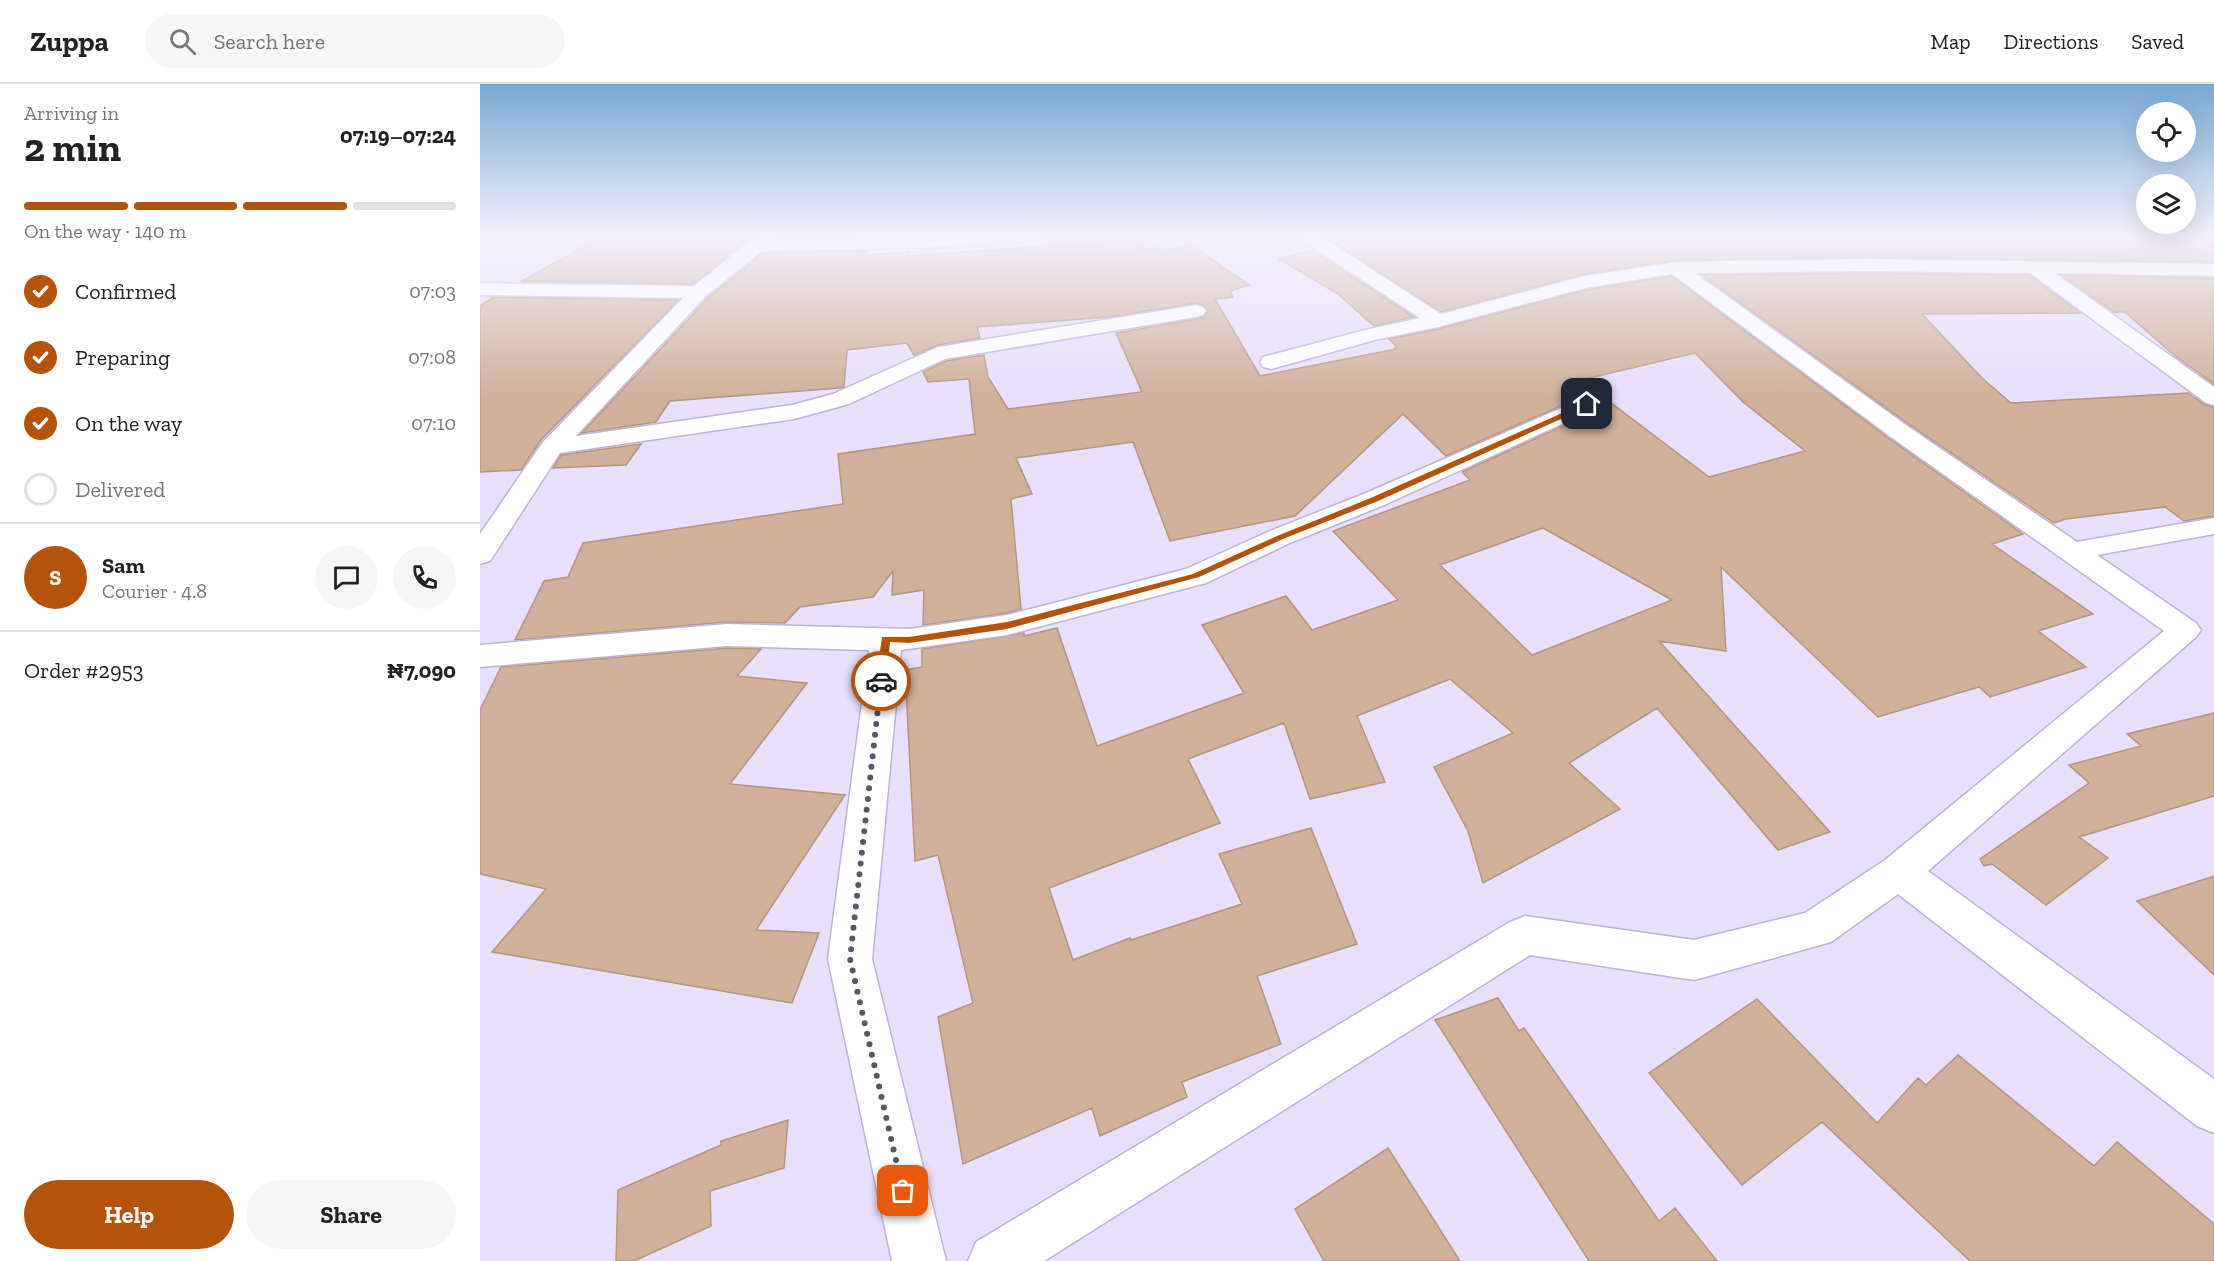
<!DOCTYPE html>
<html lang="en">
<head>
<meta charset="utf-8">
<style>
	body { margin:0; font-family:"Zilla Slab",serif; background:#f6f6f6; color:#222; height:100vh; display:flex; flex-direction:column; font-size:22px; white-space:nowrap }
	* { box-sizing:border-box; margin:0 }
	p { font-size:20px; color:#767676 }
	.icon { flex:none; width:33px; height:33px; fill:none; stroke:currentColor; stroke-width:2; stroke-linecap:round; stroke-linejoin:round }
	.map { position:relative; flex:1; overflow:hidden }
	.details { display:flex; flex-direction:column; background:#fff; width:480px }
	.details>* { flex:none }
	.tools { position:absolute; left:1656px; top:18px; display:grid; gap:12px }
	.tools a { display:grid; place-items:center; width:60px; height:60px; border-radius:50%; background:#fff; box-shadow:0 6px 24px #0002; font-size:30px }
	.pin { position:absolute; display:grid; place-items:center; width:51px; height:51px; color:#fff; margin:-26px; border-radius:12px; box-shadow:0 3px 9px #0006 }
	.courier { position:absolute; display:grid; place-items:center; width:60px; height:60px; margin:-30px; border:4px solid #b45309; border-radius:50%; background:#fff; color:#222; box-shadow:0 2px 8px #0007 }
	.summary em { font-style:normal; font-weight:700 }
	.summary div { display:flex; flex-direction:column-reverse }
	.summary { display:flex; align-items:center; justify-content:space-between; height:102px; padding:0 24px }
	h1 { font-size:39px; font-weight:700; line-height:45px }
	.bar { display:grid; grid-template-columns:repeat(4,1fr); gap:9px 6px; align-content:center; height:72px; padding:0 24px }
	.bar i { height:8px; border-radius:4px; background:#e0e0e0 }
	.bar .active { background:#b45309 }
	.bar p { grid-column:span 4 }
	.line { display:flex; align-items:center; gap:15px; padding:0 24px; border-top:2px solid #e0e0e0 }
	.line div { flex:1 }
	.round { display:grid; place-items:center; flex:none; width:63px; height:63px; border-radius:32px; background:#f6f6f6 }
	ol { padding:0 24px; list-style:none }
	li { display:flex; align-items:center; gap:18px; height:66px }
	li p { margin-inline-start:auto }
	li .icon { padding:6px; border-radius:50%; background:#b45309; color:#fff; stroke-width:4 }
	li:last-child { color:#767676 }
	li i { width:33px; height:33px; border:3px solid #e0e0e0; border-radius:50% }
	.button { display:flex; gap:12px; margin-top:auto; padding:12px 24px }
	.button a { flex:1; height:69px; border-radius:36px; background:#b45309; color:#fff; font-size:24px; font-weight:700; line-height:69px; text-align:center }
	.button a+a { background:#f6f6f6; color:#222 }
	header { display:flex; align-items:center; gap:36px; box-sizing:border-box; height:84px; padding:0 30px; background:#fff; border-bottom:2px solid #e0e0e0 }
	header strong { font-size:28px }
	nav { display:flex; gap:33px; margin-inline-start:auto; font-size:21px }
	.search { width:420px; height:54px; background:#f6f6f6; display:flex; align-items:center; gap:15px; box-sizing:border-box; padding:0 21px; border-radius:33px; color:#767676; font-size:22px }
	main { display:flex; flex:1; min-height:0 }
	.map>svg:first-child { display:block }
	.building { fill:#cfb099; stroke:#b59781; stroke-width:1.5; fill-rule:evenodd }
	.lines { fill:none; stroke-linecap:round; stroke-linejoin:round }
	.minor-casing { stroke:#bdb3d5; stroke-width:3 }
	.minor { fill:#fff; fill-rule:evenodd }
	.route { fill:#b45309 }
	.done { stroke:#5c5668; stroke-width:6; stroke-dasharray:0 10.8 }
</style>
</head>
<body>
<header>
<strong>Zuppa</strong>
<div class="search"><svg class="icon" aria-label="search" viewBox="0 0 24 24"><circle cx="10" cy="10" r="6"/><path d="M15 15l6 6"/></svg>Search here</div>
<nav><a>Map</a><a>Directions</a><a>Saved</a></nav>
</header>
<main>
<section class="details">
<div class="summary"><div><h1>2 min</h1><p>Arriving in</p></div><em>07:19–07:24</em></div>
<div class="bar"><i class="active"></i><i class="active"></i><i class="active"></i><i></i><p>On the way · 140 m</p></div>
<ol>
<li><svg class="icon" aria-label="check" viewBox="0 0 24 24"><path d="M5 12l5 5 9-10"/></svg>Confirmed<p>07:03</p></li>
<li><svg class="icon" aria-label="check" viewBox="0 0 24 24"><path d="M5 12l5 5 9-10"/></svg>Preparing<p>07:08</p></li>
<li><svg class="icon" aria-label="check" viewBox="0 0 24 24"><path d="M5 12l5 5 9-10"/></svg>On the way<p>07:10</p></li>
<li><i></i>Delivered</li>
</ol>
<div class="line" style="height:108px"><b class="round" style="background:#b45309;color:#fff">S</b><div><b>Sam</b><p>Courier · 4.8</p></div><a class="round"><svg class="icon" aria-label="chat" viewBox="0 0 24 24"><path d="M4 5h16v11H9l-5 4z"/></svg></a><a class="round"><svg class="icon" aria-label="phone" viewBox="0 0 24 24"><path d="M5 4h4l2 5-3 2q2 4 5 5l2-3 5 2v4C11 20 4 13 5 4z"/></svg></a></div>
<div class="line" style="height:78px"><div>Order #2953</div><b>₦7,090</b></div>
<div class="button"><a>Help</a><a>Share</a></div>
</section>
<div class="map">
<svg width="1734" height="1177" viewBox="0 0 1734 1177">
	<rect width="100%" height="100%" fill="#e7dffb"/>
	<path class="building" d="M 124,151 L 277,151 L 267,156 L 213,200 L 42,197 Z
		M 301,151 L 403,151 L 300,154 Z
		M 618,151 L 658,151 L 664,166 L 681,163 L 684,167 L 711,161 L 769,201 L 750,207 L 753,213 L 735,215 L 780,292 L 916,265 L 915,264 L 917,263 L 909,255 L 958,245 L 1106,206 L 1191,192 L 1407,353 L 1543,450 L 1512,460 L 1613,530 L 1558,547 L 1606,583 L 1510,613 L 1499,603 L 1398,633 L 1241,483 L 1246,567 L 1179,557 L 1350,748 L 1298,766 L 1177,624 L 1089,679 L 1140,725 L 1003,799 L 988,747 L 954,683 L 1033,649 L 970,595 L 877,632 L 905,698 L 830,715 L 804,639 L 708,675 L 740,739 L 569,804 L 593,876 L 650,854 L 651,856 L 762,820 L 739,770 L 831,744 L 877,860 L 777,892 L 801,960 L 702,998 L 707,1013 L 620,1052 L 612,1024 L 483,1080 L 458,933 L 493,919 L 458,771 L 435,777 L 425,586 L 442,583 L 442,565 L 544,549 L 544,552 L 577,544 L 617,662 L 764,609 L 722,541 L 806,512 L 832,546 L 918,516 L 853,447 L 990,396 L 982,388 L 1116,327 L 1121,320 L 1116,313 L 1106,311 L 966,372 L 923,330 L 815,432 L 690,457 L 653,358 L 536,374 L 552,410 L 531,415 L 541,525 L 527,529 L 443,541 L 444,506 L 412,511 L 413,487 L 393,513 L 320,523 L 305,539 L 247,538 L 35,556 L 64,497 L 88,493 L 103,459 L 363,420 L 358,370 L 495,350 L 489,295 L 448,298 L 443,288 L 466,277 L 504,271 L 508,293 L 528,325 L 662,308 L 636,249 L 717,235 L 725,232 L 728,227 L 724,221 L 716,219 L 629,233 L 497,243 L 500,254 L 458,261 L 434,271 L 427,259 L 367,266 L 364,303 L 360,304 L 190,317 L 176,338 L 102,349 L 228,214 L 283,169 L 388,167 L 384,171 L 430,168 L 429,172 L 620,158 ZM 1215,269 L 1263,318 L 1325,367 L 1229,393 L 1101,296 ZM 1063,444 L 1192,516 L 1052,571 L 960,481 Z
		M 884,151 L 1734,151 L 1734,178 L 1386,173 L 1196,176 L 1104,190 L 961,228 L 855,159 Z
		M 832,166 L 934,233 L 894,242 L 858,210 L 799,175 Z
		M 1386,189 L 1549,191 L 1600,229 L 1442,230 L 1502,294 L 1531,319 L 1708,309 L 1725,321 L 1734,323 L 1734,432 L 1704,437 L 1685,423 L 1586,435 L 1574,439 L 1427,339 L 1222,191 Z
		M 1582,191 L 1734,194 L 1734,300 L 1695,272 L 1645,228 L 1634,228 Z
		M 14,213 L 198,216 L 61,356 L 41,386 L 0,388 L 0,222 Z
		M 161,360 L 146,381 L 73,384 L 81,371 Z
		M 247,564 L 281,565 L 257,592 L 327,599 L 250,700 L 365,711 L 276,846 L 339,849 L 312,919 L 12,868 L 66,805 L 0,790 L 0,626 L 21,583 Z
		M 1734,629 L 1734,712 L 1599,753 L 1628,774 L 1566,821 L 1512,780 L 1504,782 L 1500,775 L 1609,699 L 1589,681 L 1661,662 L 1647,650 Z
		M 1734,792 L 1734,891 L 1657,817 Z
		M 1018,914 L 1039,947 L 1044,944 L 1179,1137 L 1195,1124 L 1237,1177 L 1109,1177 L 955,936 Z
		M 1277,915 L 1397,1039 L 1438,994 L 1446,1001 L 1478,971 L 1614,1082 L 1637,1058 L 1734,1140 L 1734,1177 L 1490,1177 L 1342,1038 L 1262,1101 L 1169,989 Z
		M 308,1036 L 304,1084 L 230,1107 L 231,1142 L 154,1177 L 136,1177 L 138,1106 L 241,1061 L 241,1057 Z
		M 908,1064 L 980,1177 L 844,1177 L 815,1125 Z"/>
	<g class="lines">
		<g class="minor-casing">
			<path id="minor" d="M 281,151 L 299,151 L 295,156 L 487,151 L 563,151 L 560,155 L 554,156 L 459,163 L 282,167 L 226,212 L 96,352 L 312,321 L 353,310 L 458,263 L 716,221 L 723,223 L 726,227 L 723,231 L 716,233 L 465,275 L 369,320 L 314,335 L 80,369 L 10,477 L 0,480 L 0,450 L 63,358 L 203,214 L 0,211 L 0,199 L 214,202 L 268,158 Z
				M 814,151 L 835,151 L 853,160 L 961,230 L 1105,192 L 1196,178 L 1386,175 L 1734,180 L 1734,192 L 1575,189 L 1734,303 L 1734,321 L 1726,319 L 1550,189 L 1386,187 L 1215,189 L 1426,341 L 1597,458 L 1734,434 L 1734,450 L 1617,471 L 1716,539 L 1721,546 L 1716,553 L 1448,787 L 1734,995 L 1734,1049 L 1717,1042 L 1418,810 L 1351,858 L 1214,896 L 1050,871 L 564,1177 L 488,1177 L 496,1158 L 1030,838 L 1045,832 L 1214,856 L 1325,829 L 1405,776 L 1684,547 L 1408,351 L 1192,190 L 1106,204 L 958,243 L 895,256 L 791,285 L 783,283 L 780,278 L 783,273 L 885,246 L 940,234 Z
				M 1107,313 L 1115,315 L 1119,320 L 1115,325 L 904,421 L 810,459 L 726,499 L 527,551 L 421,566 L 392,875 L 466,1177 L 412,1177 L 348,875 L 389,566 L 247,562 L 0,583 L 0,561 L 247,540 L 429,545 L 527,531 L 706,485 L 790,447 L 886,409 Z"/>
		</g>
		<use href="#minor" class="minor"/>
	</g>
	<linearGradient id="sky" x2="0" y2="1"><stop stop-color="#77a9d2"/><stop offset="0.48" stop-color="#f4f1fd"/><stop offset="1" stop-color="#f4f1fd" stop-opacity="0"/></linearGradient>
	<rect width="1734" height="315" fill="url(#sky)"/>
	<path class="route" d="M 1107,318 L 1110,322 L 898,417 L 803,455 L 719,493 L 527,545 L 429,559 L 410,558 L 406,597 L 401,600 L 396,597 L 402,553 L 429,553 L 527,538 L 713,490 L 797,452 L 893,413 Z"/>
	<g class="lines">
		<path class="done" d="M 401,597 L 370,875 L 423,1107"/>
	</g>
</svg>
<div class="tools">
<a><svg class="icon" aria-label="locate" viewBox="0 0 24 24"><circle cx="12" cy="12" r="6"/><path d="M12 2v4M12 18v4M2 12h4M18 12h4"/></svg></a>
<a><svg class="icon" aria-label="layers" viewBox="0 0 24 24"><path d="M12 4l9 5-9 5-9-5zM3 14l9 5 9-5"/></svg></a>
</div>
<div class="pin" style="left:423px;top:1107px;background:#ea580c"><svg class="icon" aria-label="bag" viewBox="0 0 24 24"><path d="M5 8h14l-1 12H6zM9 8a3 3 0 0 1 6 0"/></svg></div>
<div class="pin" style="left:1107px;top:320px;background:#1f2937"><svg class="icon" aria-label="home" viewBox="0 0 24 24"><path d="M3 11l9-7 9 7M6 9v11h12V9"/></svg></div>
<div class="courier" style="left:401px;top:597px"><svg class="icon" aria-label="car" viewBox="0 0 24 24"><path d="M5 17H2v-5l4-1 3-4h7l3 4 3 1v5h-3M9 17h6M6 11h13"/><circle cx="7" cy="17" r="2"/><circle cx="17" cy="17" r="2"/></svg></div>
</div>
</main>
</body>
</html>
